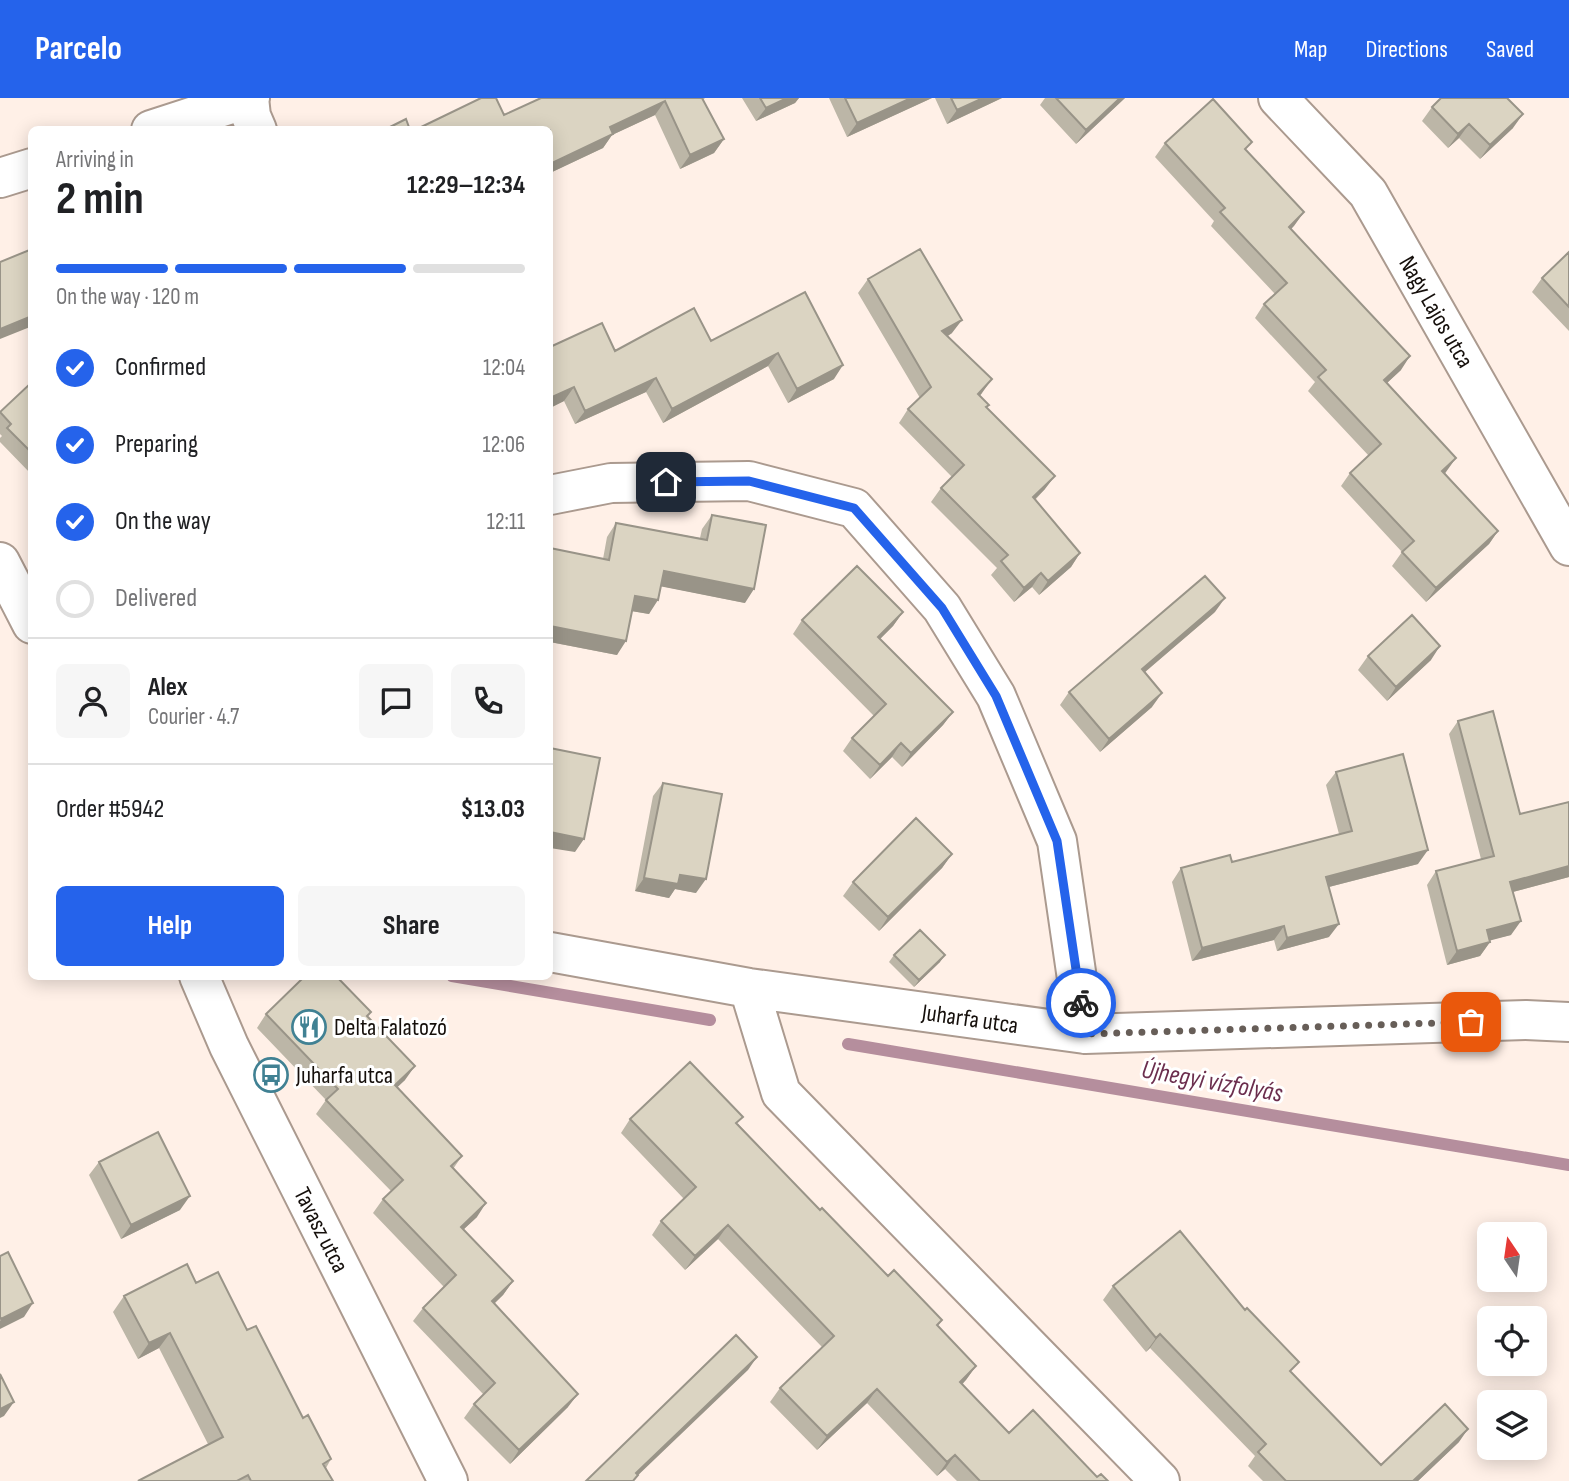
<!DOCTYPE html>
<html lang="en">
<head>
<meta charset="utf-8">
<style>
	body { margin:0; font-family:"Sofia Sans Condensed",sans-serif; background:#f6f6f6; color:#202124; height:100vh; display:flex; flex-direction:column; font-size:26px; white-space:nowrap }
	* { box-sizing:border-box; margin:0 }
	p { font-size:23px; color:#757577 }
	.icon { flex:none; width:38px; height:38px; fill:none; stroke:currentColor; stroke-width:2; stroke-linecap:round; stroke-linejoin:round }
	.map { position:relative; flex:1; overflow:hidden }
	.details { position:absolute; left:28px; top:28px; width:525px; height:854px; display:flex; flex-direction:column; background:#fff; border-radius:10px; box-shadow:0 4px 18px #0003 }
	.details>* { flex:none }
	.needle { width:46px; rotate:347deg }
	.fabs { position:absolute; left:1477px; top:1124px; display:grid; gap:14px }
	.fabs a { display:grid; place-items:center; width:70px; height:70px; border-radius:10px; background:#fff; box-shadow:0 4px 18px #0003; font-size:35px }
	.pin { position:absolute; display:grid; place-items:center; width:60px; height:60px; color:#fff; margin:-30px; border-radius:14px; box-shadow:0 4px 10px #0006 }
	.courier { position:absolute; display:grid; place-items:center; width:70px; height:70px; margin:-35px; border:5px solid #2563eb; border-radius:50%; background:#fff; color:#222; box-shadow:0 2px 9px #0007 }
	.overview em { font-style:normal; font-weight:700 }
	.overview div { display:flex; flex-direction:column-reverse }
	.overview { display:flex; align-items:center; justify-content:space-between; height:119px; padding:0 28px }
	h1 { font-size:46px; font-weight:700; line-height:52px }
	.bar { display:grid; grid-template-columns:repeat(4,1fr); gap:10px 7px; align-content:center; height:84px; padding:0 28px }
	.bar i { height:9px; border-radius:5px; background:#e0e0e0 }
	.bar .on { background:#2563eb }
	.bar p { grid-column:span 4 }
	.line { display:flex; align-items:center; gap:18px; padding:0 28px; border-top:2px solid #e0e0e0 }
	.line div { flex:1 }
	.round { display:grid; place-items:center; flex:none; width:74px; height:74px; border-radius:10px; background:#f6f6f6 }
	ol { padding:0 28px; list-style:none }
	li { display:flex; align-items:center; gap:21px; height:77px }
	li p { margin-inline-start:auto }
	li .icon { padding:7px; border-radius:50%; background:#2563eb; color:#fff; stroke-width:4 }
	li:last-child { color:#757577 }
	li i { width:38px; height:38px; border:4px solid #e0e0e0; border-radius:50% }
	.primary-button { display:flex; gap:14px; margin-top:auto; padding:14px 28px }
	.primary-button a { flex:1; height:80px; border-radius:10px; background:#2563eb; color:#fff; font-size:28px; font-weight:700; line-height:80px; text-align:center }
	.primary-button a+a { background:#f6f6f6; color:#202124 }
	header { display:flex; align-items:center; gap:42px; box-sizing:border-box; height:98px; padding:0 35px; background:#2563eb; color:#fff }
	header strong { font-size:33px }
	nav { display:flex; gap:38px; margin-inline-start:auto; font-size:24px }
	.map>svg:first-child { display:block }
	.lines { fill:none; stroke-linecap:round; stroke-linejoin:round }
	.stream { stroke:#b58e9d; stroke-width:12 }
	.minor-casing { stroke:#ab9a8f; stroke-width:42 }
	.minor { stroke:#fff; stroke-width:38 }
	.wall { fill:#bcb6a7 }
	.shaded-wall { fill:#999488 }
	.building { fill:#dbd4c2; stroke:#999488; stroke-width:2 }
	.done { stroke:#675e58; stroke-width:7; stroke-dasharray:0 12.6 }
	.route { stroke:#2563eb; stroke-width:9 }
	.labels { text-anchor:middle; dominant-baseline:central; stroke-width:6; stroke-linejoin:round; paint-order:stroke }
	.street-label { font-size:24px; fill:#150f0b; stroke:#fff }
	.poi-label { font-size:24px; fill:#150f0b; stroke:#fff; text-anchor:start }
	.water-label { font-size:26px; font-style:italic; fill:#6b2e4e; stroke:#fff }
</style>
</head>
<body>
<header>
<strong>Parcelo</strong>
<nav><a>Map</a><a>Directions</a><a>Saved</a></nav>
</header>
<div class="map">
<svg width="1569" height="1383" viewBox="0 0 1569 1383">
	<rect width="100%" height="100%" fill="#fff0e7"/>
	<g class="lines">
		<path class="stream" d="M 452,878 L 710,922
			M 848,946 L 1569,1067"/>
		<g class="minor-casing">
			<path id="minor" d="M 249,0 L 251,18 L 257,32
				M 1278,0 L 1368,95 L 1569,448
				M 151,32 L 250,0
				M 0,80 L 32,70
				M 550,397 L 611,385 L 749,383 L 854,410 L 942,510 L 996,598 L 1057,743 L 1085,936
				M 0,464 L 32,526
				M 550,854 L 749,890 L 1085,936 L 1526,922 L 1569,924
				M 199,878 L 229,948 L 448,1383
				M 749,890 L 781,995 L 1160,1383"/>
		</g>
		<use href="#minor" class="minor"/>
	</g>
	<path class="wall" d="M 541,0 L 705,0 L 703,2 L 724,41 L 714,55 L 680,71 L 655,17 L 612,37 L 603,50 L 550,75 L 550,32 L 504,17 Z
		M 742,0 L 799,0 L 795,5 L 756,23 Z
		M 829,0 L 932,0 L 847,39 Z
		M 935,0 L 1002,0 L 947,26 Z
		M 1045,0 L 1125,0 L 1076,46 L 1040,7 Z
		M 1432,9 L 1513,30 L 1480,61 L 1459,40 L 1448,50 L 1422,23 Z
		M 1165,45 L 1246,52 L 1304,114 L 1291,131 L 1401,272 L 1387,285 L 1446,374 L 1445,375 L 1498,433 L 1489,446 L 1426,504 L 1392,468 L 1402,454 L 1341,388 L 1350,375 L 1369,358 L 1308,293 L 1315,284 L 1255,220 L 1264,206 L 1275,196 L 1211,128 L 1214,123 L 1155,59 Z
		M 1569,154 L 1569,233 L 1532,194 L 1542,180 Z
		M 868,181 L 952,235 L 948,238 L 982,295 L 980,298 L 989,307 L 987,310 L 1045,391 L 1035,402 L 1080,455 L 1071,469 L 1039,497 L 1032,489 L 1014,504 L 991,477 L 997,470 L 931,404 L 941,390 L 952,379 L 899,325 L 908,311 L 920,300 L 858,195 Z
		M 805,194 L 834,281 L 788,305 L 768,268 L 663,325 L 646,294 L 575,326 L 564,303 L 550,310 L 615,253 L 711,243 Z
		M 32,284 L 32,377 L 0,344 L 0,340 L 2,338 L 0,336 L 0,314 Z
		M 712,417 L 745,505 L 661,488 L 649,516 L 632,513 L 617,557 L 550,544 L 550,450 L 603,461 L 607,439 L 616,425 L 700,440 L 702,431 Z
		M 903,514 L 893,528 L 880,541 L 953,614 L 943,627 L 902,669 L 892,659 L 870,681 L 843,653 L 852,640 L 874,618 L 793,536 L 802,522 Z
		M 1215,514 L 1144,575 L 1152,609 L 1100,654 L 1060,607 L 1069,594 Z
		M 1368,558 L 1431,562 L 1387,603 L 1358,572 Z
		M 1458,623 L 1520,716 L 1569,704 L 1569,779 L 1513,794 L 1511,837 L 1489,842 L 1490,844 L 1480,858 L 1447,867 L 1427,787 L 1436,773 L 1481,761 L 1449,636 Z
		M 1336,674 L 1418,766 L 1329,789 L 1329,839 L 1277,853 L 1274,842 L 1192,863 L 1172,784 L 1181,770 L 1232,764 L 1339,736 L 1326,687 Z
		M 663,685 L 696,795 L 675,791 L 669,800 L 635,793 L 653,698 Z
		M 952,756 L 942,770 L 879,833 L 843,798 L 853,784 Z
		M 894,857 L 940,864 L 914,889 L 889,864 Z
		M 371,914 L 367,919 L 405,982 L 397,989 L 462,1058 L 453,1071 L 477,1119 L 463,1132 L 513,1183 L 503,1197 L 494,1206 L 568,1309 L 510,1366 L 464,1320 L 474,1306 L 484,1297 L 413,1223 L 423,1210 L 444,1189 L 373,1115 L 383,1101 L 391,1093 L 316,1016 L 326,1002 L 257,930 L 266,916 Z
		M 630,1021 L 738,1026 L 820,1112 L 888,1178 L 942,1222 L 938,1228 L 976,1268 L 962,1287 L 1009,1335 L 1097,1379 L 1108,1383 L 957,1383 L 945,1371 L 937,1378 L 867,1305 L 817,1352 L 770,1304 L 780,1290 L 822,1249 L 718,1141 L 685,1172 L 652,1137 L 661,1123 L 684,1101 L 621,1035 Z
		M 99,1064 L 180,1112 L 121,1141 L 89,1077 Z
		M 196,1185 L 247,1232 L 303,1320 L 331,1361 L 326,1370 L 333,1383 L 138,1383 L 208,1346 L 159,1250 L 138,1261 L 113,1214 L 124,1198 Z
		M 1113,1188 L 1291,1275 L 1381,1367 L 1459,1344 L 1418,1383 L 1263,1383 L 1248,1368 L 1255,1358 L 1150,1250 L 1146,1254 L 1103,1202 Z"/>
	<path class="shaded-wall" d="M 787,0 L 799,0 L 795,5 L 756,23 L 766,10 Z
		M 911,0 L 932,0 L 847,39 L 857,25 Z
		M 983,0 L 1002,0 L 947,26 L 957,12 Z
		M 1120,0 L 1125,0 L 1076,46 L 1086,32 Z
		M 665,3 L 655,17 L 612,37 L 603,50 L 550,75 L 550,66 L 610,29 Z
		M 1523,16 L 1513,30 L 1480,61 L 1490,47 Z
		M 1469,26 L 1459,40 L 1448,50 L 1458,36 Z
		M 724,41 L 714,55 L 680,71 L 690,57 Z
		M 1304,114 L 1294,128 L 1279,143 L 1289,129 Z
		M 32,218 L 32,226 L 30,229 L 0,241 L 0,231 Z
		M 962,222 L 952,235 L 933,247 L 942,233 Z
		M 778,255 L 768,268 L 663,325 L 672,311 Z
		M 1410,258 L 1401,272 L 1375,296 L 1384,282 Z
		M 843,267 L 834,281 L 788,305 L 797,291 Z
		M 656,280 L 646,294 L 575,326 L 585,313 Z
		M 992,281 L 982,295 L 968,309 L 978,296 Z
		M 574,289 L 564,303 L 550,310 L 550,300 Z
		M 1456,360 L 1446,374 L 1433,386 L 1442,373 Z
		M 1055,378 L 1045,391 L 1023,413 L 1033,399 Z
		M 1498,433 L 1489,446 L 1426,504 L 1436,490 Z
		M 1080,455 L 1071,469 L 1039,497 L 1048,483 Z
		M 664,473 L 754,491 L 745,505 L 654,487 Z
		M 1041,475 L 1032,489 L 1014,504 L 1024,490 Z
		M 635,498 L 658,502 L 649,516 L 625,512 Z
		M 1225,500 L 1215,514 L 1132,585 L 1142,571 Z
		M 903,514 L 893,528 L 868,553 L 878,539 Z
		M 550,528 L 626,543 L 617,557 L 550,544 Z
		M 1440,548 L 1431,562 L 1387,603 L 1396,589 Z
		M 1162,595 L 1152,609 L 1100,654 L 1109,641 Z
		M 953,614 L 943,627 L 902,669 L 911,655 Z
		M 901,645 L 892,659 L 870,681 L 880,667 Z
		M 550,734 L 584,741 L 575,754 L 550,750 Z
		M 1428,752 L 1418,766 L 1317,792 L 1326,779 Z
		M 952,756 L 942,770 L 879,833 L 888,819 Z
		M 1569,768 L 1569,779 L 1501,797 L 1510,784 Z
		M 680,777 L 706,781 L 696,795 L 675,791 L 669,800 L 635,793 L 644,780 Z
		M 1521,823 L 1511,837 L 1477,846 L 1487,832 Z
		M 1339,826 L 1329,839 L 1277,853 L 1287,840 Z
		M 1284,828 L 1274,842 L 1192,863 L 1202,850 Z
		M 1490,844 L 1480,858 L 1447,867 L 1457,853 Z
		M 945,857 L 940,864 L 914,889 L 919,882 Z
		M 415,968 L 405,982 L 385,1001 L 395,987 Z
		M 190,1098 L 180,1112 L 121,1141 L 131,1127 Z
		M 486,1105 L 477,1119 L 451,1143 L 461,1129 Z
		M 728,1127 L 718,1141 L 685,1172 L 695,1158 Z
		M 513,1183 L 503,1197 L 482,1217 L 492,1203 Z
		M 33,1205 L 24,1219 L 0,1231 L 0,1223 L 1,1221 Z
		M 170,1235 L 159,1250 L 138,1261 L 149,1245 Z
		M 1160,1236 L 1150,1250 L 1146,1254 L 1156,1240 Z
		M 757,1259 L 748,1272 L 632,1383 L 636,1375 Z
		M 976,1268 L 966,1282 L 950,1298 L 960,1284 Z
		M 877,1291 L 867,1305 L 817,1352 L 827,1338 Z
		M 578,1296 L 568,1309 L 510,1366 L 519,1352 Z
		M 14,1304 L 4,1318 L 0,1320 L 0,1311 Z
		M 1468,1331 L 1459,1344 L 1418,1383 L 1414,1383 Z
		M 955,1357 L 945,1371 L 937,1378 L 947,1364 Z"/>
	<path class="building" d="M 481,0 L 496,0 L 504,17 L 541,0 L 702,0 L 724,41 L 690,57 L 665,3 L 610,29 L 613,36 L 550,66 L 550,32 L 415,32 Z
		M 760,0 L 787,0 L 766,10 Z
		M 845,0 L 911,0 L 857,25 Z
		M 951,0 L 983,0 L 957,12 Z
		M 1056,0 L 1120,0 L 1086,32 Z
		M 1441,0 L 1507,0 L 1523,16 L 1490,47 L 1469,26 L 1458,36 L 1432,9 Z
		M 1213,1 L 1252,44 L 1245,51 L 1304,114 L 1289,129 L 1410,258 L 1384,282 L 1456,360 L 1442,373 L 1498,433 L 1436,490 L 1402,454 L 1414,443 L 1350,375 L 1381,346 L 1318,279 L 1326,272 L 1264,206 L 1287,185 L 1220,114 L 1225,110 L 1165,45 Z
		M 406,21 L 410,32 L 384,32 Z
		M 32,151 L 32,218 L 0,231 L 0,164 Z
		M 920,151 L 962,222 L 942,233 L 992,281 L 978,296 L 989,307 L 986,309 L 1055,378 L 1033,399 L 1080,455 L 1048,483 L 1041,475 L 1024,490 L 1001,463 L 1008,457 L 941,390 L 964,367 L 908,311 L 931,289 L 868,181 Z
		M 1569,154 L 1569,209 L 1542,180 Z
		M 805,194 L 843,267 L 797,291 L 778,255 L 672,311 L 656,280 L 585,313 L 574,289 L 550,300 L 550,249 L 602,225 L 615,253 L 694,210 L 711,243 Z
		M 32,284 L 32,355 L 7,330 L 11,326 L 0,314 Z
		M 712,417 L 766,427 L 754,491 L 664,473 L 658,502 L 635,498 L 626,543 L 550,528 L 550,450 L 609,462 L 616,425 L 707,442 Z
		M 857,468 L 903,514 L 878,539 L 953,614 L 911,655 L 901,645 L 880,667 L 852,640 L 886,606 L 802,522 Z
		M 1205,478 L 1225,500 L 1142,571 L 1162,595 L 1109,641 L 1069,594 Z
		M 1412,517 L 1440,548 L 1396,589 L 1368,558 Z
		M 1493,613 L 1520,716 L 1569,704 L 1569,768 L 1510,784 L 1521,823 L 1487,832 L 1490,844 L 1457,853 L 1436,773 L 1494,758 L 1458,623 Z
		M 550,650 L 600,660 L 584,741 L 550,734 Z
		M 1403,656 L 1428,752 L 1326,779 L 1339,826 L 1287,840 L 1284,828 L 1202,850 L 1181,770 L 1230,757 L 1232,764 L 1352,733 L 1336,674 Z
		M 663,685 L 722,696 L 706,781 L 680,777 L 678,786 L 644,780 Z
		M 916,720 L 952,756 L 888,819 L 853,784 Z
		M 920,832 L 945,857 L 919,882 L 894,857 Z
		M 305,878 L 336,878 L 371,914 L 367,918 L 415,968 L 395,987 L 462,1058 L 451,1068 L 486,1105 L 461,1129 L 513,1183 L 492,1203 L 578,1296 L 519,1352 L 474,1306 L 495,1285 L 423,1210 L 456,1177 L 383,1101 L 403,1082 L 326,1002 L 338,991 L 266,916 Z
		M 690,964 L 743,1019 L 736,1025 L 820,1112 L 822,1110 L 888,1178 L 894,1172 L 942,1222 L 937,1227 L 976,1268 L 960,1284 L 1009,1335 L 1033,1312 L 1097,1379 L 1101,1376 L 1108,1383 L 980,1383 L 955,1357 L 947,1364 L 877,1291 L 827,1338 L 780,1290 L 834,1238 L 728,1127 L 695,1158 L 661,1123 L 696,1089 L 630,1021 Z
		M 158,1034 L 190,1098 L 131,1127 L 99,1064 Z
		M 1180,1133 L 1245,1212 L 1247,1210 L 1299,1264 L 1290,1273 L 1381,1367 L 1445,1306 L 1468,1331 L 1414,1382 L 1415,1383 L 1286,1383 L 1258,1354 L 1266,1346 L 1160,1236 L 1156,1240 L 1113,1188 Z
		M 8,1154 L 33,1205 L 1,1221 L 0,1219 L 0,1158 Z
		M 187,1166 L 196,1185 L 218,1174 L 247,1232 L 256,1228 L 303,1320 L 308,1317 L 331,1361 L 323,1366 L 333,1383 L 251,1383 L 248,1377 L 237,1383 L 138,1383 L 223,1339 L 170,1235 L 149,1245 L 124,1198 Z
		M 736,1237 L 757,1259 L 636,1375 L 638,1377 L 633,1383 L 586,1383 Z
		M 0,1276 L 14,1304 L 0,1311 Z"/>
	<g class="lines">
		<path class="done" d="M 1081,905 L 1085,936 L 1471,924"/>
		<path class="route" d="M 666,384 L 749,383 L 854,410 L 942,510 L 996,598 L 1057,743 L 1081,905"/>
	</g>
	<defs>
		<g id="restaurant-ring" transform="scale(1.75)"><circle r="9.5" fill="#fff" stroke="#408193" stroke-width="1.5"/><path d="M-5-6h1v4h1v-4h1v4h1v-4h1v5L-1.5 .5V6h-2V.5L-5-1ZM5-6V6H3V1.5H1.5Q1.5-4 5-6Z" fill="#408193"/></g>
		<g id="bus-ring" transform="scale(1.75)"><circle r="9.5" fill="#fff" stroke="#408193" stroke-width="1.5"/><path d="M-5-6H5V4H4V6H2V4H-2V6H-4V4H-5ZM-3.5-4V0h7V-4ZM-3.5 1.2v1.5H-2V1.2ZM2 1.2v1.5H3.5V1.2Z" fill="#408193"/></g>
	</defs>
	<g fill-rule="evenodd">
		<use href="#restaurant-ring" x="309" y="929"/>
		<use href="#bus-ring" x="271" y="977"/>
	</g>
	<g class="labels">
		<g class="street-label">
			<text transform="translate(1436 214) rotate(60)">Nagy Lajos utca</text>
			<text transform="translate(970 921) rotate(8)">Juharfa utca</text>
			<text transform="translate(321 1132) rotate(63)">Tavasz utca</text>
		</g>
		<g class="poi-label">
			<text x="334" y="929">Delta Falatozó</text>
			<text x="296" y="977">Juharfa utca</text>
		</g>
		<g class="water-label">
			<text transform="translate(1212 984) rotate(10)">Újhegyi vízfolyás</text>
		</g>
	</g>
</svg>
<div class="fabs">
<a><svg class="needle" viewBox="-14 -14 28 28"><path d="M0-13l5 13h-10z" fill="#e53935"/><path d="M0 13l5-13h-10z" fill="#757577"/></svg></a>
<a><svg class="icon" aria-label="locate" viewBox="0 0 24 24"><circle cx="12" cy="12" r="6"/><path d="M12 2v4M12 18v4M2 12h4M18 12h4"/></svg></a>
<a><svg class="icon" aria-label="layers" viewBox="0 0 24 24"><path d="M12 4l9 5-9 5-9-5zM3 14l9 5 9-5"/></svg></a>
</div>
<div class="pin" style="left:1471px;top:924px;background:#ea580c"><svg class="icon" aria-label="bag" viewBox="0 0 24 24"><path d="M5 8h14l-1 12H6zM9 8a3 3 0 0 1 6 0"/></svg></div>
<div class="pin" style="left:666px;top:384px;background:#1f2937"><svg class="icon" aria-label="home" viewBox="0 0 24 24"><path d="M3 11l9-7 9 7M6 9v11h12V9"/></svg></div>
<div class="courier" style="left:1081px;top:905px"><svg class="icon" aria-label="bike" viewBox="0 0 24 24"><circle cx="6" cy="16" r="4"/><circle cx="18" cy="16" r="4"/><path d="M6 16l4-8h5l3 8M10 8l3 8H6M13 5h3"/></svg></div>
<section class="details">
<div class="overview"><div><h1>2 min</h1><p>Arriving in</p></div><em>12:29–12:34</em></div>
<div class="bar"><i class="on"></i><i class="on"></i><i class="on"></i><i></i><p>On the way · 120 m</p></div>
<ol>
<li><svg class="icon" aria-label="check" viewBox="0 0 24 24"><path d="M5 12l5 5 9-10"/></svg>Confirmed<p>12:04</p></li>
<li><svg class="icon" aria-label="check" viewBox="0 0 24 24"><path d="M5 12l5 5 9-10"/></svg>Preparing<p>12:06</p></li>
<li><svg class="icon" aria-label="check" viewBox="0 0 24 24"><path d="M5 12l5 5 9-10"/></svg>On the way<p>12:11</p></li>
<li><i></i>Delivered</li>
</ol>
<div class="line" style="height:126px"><a class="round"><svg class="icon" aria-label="person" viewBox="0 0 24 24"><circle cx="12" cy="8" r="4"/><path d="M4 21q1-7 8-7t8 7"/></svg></a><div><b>Alex</b><p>Courier · 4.7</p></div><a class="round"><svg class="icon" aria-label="chat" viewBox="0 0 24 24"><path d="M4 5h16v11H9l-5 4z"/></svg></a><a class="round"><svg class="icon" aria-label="phone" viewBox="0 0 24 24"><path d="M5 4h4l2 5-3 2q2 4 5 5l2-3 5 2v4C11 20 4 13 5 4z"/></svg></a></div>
<div class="line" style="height:91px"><div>Order #5942</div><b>$13.03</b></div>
<div class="primary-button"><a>Help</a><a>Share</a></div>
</section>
</div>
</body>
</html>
